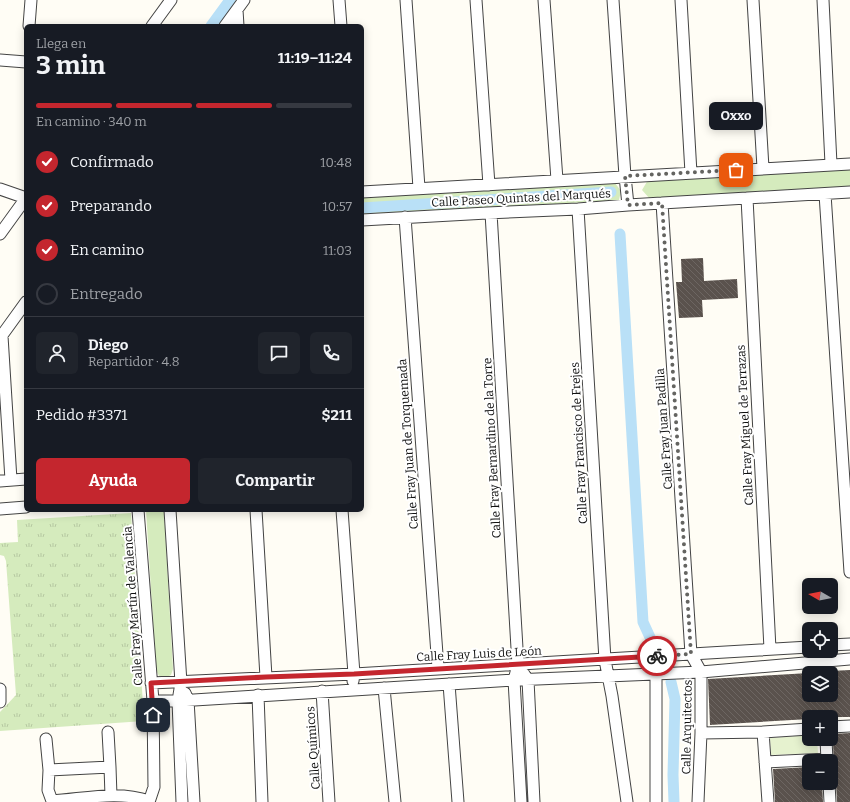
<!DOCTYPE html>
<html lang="es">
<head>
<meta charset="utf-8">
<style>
	body { margin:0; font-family:Bitter,serif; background:#20242c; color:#f1f3f6; height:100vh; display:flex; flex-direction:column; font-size:15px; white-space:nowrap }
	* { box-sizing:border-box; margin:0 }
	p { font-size:13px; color:#9ea1a6 }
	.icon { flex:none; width:22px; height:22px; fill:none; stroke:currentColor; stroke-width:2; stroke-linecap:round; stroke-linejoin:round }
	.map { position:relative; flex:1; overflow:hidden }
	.sheet { position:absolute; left:24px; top:24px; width:340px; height:488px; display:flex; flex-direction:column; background:#171b24; border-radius:6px; box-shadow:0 2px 10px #0003 }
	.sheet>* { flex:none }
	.needle { width:26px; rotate:279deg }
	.tools { position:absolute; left:802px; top:578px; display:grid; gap:8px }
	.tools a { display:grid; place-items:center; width:36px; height:36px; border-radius:6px; background:#171b24; box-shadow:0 2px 10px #0003; font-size:20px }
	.pin { position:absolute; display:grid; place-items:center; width:34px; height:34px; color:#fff; margin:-17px; border-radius:8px; box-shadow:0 2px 6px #0006 }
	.courier { position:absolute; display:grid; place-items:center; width:40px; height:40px; margin:-20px; border:3px solid #c4262e; border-radius:50%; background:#fff; color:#222; box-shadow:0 1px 5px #0007 }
	.bubble { position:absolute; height:28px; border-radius:6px; background:#171b24; box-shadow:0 2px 10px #0003; font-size:13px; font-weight:700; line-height:28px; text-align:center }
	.overview em { font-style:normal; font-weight:700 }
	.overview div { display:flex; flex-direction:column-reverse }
	.overview { display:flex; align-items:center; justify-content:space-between; height:68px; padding:0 12px }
	h1 { font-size:26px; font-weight:700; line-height:30px }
	.bar { display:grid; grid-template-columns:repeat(4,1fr); gap:6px 4px; align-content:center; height:48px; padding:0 12px }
	.bar i { height:5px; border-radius:3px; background:#363941 }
	.bar .selected { background:#c4262e }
	.bar p { grid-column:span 4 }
	.line { display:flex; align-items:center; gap:10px; padding:0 12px; border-top:1px solid #363941 }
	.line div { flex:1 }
	.round { display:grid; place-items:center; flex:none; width:42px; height:42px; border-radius:6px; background:#20242c }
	ol { padding:0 12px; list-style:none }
	li { display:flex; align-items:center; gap:12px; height:44px }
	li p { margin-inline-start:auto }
	li .icon { padding:4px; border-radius:50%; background:#c4262e; color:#fff; stroke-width:4 }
	li:last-child { color:#9ea1a6 }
	li i { width:22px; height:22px; border:2px solid #363941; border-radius:50% }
	.primary-button { display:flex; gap:8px; margin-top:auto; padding:8px 12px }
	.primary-button a { flex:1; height:46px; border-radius:6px; background:#c4262e; color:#fff; font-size:16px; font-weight:700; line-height:46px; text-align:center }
	.primary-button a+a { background:#20242c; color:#f1f3f6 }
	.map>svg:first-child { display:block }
	.grass { fill:url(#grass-tufts) }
	.park { fill:#d5ebbd }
	.pitch { fill:#e6f2cf }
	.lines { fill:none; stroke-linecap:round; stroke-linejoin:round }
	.canal { stroke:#b9e0f7; stroke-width:11 }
	.building { fill:url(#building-back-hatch) }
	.minor-casing { stroke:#444; stroke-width:13 }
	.minor { stroke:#fff; stroke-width:11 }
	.done { stroke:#646461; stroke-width:4; stroke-dasharray:0 7.2 }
	.route { stroke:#c4262e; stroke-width:5 }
	.labels { text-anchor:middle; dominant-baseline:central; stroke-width:4; stroke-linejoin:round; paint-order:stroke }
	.street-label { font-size:12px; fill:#111; stroke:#fff }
</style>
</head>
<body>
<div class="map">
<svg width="850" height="802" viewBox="0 0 850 802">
	<defs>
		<pattern id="grass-tufts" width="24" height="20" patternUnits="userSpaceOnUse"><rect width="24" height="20" fill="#d5ebbd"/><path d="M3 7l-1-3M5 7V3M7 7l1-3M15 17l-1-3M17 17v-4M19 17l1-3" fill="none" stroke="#b6c8a1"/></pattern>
		<pattern id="building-back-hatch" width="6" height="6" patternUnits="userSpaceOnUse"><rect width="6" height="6" fill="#5a524d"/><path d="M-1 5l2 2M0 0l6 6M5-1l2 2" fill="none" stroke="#6d6662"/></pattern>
	</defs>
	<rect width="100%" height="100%" fill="#fffdf5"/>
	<path class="grass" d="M 131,513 L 144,721 L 0,731 L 0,712 L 16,695 L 6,561 L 4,556 L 0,555 L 0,543 L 18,542 L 17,520 Z"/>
	<path class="park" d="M 850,168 L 850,189 L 650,199 L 642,190 L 648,180 Z
		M 615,183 L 621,191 L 619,200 L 362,216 L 362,198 Z
		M 146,510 L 164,510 L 173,669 L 171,675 L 163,679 L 159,676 L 156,670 Z"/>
	<path class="pitch" d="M 809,735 L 809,739 L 817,739 L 818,753 L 771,755 L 770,738 Z"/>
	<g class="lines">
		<path class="canal" d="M 211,26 L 230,0
			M 362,208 L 611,192
			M 620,234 L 643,622 L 654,646
			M 671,682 L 675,699 L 673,775 L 674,802"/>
	</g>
	<path class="building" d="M 703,258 L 704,281 L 737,279 L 738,298 L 702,300 L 703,317 L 679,318 L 676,282 L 682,282 L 681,259 Z
		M 850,670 L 850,717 L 809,717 L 809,719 L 710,725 L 708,679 L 809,673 L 809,695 L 831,695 L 831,671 Z
		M 850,733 L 850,802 L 837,802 L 836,783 L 834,778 L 833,739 L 831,734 Z
		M 809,767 L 809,783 L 822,783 L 823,802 L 775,802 L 773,769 Z"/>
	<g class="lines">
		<g class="minor-casing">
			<path id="minor" d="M 339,0 L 341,26
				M 406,0 L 419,188
				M 476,0 L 489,185
				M 544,0 L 557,180
				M 613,0 L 625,176 L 628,205
				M 681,0 L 691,173
				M 753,0 L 763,168
				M 823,0 L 831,164
				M 237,10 L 238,26
				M 29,26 L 31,0
				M 152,26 L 171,0
				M 225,26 L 244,0
				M 0,60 L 26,62
				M 0,189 L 26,198
				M 362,192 L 850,164
				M 825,194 L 850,572
				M 747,198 L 770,649
				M 662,203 L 691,654 L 701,672 L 701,733 L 698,802
				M 578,209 L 605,660 L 612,696 L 627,802
				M 491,213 L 518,665 L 514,680 L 521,802
				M 405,217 L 438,668
				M 362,220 L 487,213 L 578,209 L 628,205 L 850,192
				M 0,234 L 26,198
				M 2,336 L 11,480
				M 0,338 L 26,302
				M 0,481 L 26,479
				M 0,509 L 26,507
				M 138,510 L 153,701 L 154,787 L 149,802
				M 170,510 L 181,683 L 178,701 L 182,802
				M 256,510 L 266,677
				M 342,510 L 354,674 L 353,681
				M 831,645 L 850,644
				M 656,656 L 656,802
				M 524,674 L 528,680 L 534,802
				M 151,683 L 354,674 L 809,647
				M 449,684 L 458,802
				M 384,688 L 395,802
				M 0,689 L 0,702
				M 322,691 L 329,802
				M 185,693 L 188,700 L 194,802
				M 258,695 L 262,802
				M 153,701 L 178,701 L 514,680 L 701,672 L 850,659
				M 831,727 L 850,726
				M 108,732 L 110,767
				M 763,732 L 768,802
				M 701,733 L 763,732 L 809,729
				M 46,739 L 49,770
				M 826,739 L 827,761
				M 765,762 L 827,759
				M 829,783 L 830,802
				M 111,796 L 110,767 L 49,770 L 48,790 L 52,801 C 84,799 118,790 149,801"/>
		</g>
		<use href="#minor" class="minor"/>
	</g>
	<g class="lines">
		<path class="done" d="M 657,656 L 691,654 L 662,203 L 628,205 L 625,176 L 736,170"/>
		<path class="route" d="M 153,715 L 151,683 L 266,677 L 354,674 L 657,656"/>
	</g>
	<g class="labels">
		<g class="street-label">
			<text transform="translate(521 198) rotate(-3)">Calle Paseo Quintas del Marqués</text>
			<text transform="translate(745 425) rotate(-93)">Calle Fray Miguel de Terrazas</text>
			<text transform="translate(664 429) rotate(-94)">Calle Fray Juan Padilla</text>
			<text transform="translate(579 443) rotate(-93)">Calle Fray Francisco de Frejes</text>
			<text transform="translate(408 444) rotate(-94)">Calle Fray Juan de Torquemada</text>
			<text transform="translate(492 448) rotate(-93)">Calle Fray Bernardino de la Torre</text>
			<text transform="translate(133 606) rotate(-94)">Calle Fray Martín de Valencia</text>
			<text transform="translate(479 654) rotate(-3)">Calle Fray Luis de León</text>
			<text transform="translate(687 727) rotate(-89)">Calle Arquitectos</text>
			<text transform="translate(313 748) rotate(-94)">Calle Químicos</text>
		</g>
	</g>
</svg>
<div class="tools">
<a><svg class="needle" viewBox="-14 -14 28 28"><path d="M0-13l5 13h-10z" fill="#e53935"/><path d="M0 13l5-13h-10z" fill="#9ea1a6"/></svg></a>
<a><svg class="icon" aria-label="locate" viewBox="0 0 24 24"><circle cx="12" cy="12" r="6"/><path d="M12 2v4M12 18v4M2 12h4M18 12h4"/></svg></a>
<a><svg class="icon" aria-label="layers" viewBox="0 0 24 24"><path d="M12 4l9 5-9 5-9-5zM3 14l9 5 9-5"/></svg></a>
<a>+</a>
<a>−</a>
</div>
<div class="pin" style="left:736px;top:170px;background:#ea580c"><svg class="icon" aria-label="bag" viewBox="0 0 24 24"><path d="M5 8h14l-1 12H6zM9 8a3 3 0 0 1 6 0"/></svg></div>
<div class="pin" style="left:153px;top:715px;background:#1f2937"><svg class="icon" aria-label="home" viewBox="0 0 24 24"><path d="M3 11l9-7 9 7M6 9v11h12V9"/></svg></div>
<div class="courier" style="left:657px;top:656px"><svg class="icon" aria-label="bike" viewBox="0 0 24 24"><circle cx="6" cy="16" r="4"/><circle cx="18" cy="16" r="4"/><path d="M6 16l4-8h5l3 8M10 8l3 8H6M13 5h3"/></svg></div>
<div class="bubble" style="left:709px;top:102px;width:54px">Oxxo</div>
<section class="sheet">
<div class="overview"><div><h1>3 min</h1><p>Llega en</p></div><em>11:19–11:24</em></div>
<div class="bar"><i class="selected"></i><i class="selected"></i><i class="selected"></i><i></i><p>En camino · 340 m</p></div>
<ol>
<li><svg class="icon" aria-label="check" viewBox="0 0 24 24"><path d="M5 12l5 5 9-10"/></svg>Confirmado<p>10:48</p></li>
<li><svg class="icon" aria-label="check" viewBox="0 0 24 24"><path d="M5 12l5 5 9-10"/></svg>Preparando<p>10:57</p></li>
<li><svg class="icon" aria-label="check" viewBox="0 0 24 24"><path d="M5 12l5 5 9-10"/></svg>En camino<p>11:03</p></li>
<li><i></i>Entregado</li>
</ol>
<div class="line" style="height:72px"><a class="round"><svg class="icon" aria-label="person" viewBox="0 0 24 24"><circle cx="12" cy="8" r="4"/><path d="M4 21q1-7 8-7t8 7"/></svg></a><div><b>Diego</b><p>Repartidor · 4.8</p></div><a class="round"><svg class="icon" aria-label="chat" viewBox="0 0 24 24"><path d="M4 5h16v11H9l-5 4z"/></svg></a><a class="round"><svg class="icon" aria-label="phone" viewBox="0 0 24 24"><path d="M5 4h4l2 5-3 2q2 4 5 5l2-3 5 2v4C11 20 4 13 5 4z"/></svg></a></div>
<div class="line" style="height:52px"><div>Pedido #3371</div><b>$211</b></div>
<div class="primary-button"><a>Ayuda</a><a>Compartir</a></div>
</section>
</div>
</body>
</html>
